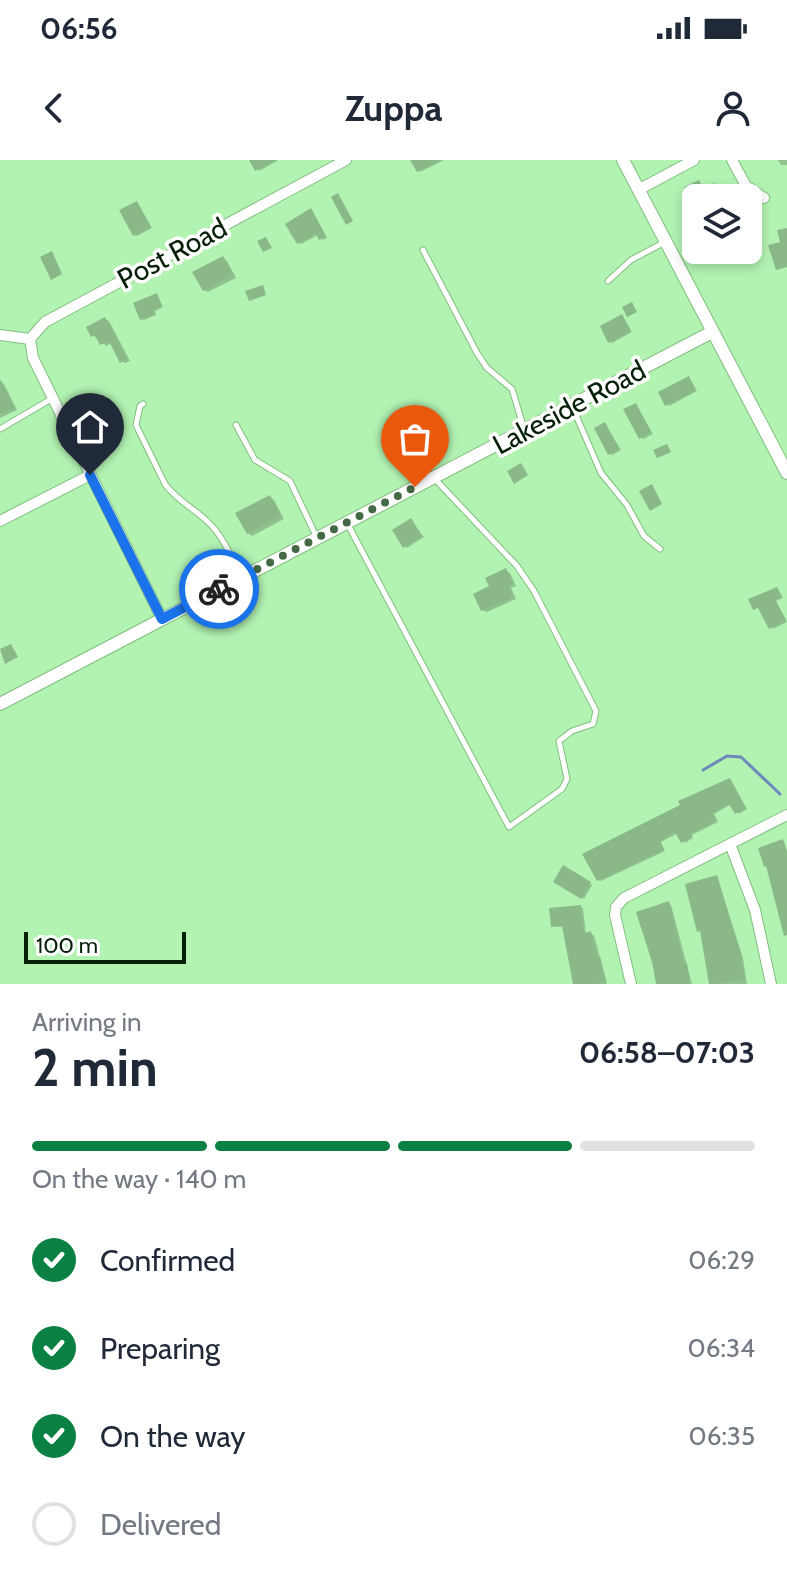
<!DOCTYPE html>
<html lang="en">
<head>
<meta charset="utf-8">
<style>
	body { margin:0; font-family:Cabin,sans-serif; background:#f6f6f7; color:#1f2937; height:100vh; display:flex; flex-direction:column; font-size:30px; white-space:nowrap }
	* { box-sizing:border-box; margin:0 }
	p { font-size:26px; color:#747a83 }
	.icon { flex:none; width:44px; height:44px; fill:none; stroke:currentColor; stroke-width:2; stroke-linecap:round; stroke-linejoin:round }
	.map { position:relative; height:824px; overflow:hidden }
	.panel { display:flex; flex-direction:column; background:#fff; flex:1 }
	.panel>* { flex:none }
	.fabs { position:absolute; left:682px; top:24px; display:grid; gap:16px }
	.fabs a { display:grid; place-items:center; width:80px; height:80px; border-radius:12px; background:#fff; box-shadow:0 4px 12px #0003; font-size:40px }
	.scale { position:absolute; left:24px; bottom:20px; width:162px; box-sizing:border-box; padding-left:8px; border:4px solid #062008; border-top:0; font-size:22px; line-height:28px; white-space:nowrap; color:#062008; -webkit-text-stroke:6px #fff; paint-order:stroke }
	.pin { position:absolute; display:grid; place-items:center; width:68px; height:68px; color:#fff; margin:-82px -34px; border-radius:50% 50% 50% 0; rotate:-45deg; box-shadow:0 0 8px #0007 }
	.pin .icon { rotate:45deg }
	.courier { position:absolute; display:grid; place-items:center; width:80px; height:80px; margin:-40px; border:6px solid #1a73e8; border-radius:50%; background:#fff; color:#222; box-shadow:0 2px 10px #0007 }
	.summary em { font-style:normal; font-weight:700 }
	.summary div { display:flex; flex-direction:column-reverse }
	.summary { display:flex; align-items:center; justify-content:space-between; height:136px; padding:0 32px }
	h1 { font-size:52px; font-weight:700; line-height:60px }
	.bar { display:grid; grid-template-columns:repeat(4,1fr); gap:12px 8px; align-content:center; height:96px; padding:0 32px }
	.bar i { height:10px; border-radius:6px; background:#e0e1e3 }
	.bar .on { background:#0b8043 }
	.bar p { grid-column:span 4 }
	ol { padding:0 32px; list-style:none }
	li { display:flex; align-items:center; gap:24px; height:88px }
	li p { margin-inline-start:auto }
	li .icon { padding:8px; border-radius:50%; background:#0b8043; color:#fff; stroke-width:4 }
	li:last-child { color:#747a83 }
	li i { width:44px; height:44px; border:4px solid #e0e1e3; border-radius:50% }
	.status { display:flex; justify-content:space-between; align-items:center; height:56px; padding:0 40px; background:#fff; direction:ltr }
	.status svg { height:22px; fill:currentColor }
	header { display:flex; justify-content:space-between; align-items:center; height:104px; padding:0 32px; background:#fff; font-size:36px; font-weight:700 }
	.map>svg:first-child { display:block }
	.shadow { fill:#0003 }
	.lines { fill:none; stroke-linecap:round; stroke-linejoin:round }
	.stream { stroke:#7088bb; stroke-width:3 }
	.building { fill:#8ab889 }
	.service-casing { stroke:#80be7f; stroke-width:7 }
	.minor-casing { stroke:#80be7f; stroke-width:12 }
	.tertiary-casing { stroke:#80be7f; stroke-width:14 }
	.service { stroke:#fff; stroke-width:5 }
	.minor { stroke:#fff; stroke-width:10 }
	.tertiary { stroke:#fff; stroke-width:12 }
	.done { stroke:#436a44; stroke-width:8; stroke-dasharray:0 14.4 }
	.route { stroke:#1a73e8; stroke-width:10 }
	.labels { text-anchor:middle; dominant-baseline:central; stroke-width:7; stroke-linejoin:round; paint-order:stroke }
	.street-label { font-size:28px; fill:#062008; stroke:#fff }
</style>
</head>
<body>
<div class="status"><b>06:56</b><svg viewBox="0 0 49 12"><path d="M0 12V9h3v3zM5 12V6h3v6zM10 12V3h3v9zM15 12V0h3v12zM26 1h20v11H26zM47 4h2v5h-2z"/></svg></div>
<header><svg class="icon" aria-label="back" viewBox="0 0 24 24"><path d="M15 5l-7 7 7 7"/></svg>Zuppa<svg class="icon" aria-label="person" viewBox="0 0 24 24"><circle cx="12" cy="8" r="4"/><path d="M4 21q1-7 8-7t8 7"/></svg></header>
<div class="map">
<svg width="787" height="824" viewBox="0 0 787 824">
	<rect width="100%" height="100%" fill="#b3f3b2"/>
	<path class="shadow" d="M 251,0 L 277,0 L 277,1 L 259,11 Z
		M 413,0 L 444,0 L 420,12 Z
		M 778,0 L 787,0 L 787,5 L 781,5 Z
		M 137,43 L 152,68 L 137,76 L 134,75 Z
		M 311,50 L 327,78 L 323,80 L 318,75 L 301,84 L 298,83 Z
		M 223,98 L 227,101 L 236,118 L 208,132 L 204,130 Z
		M 156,135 L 163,147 L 155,151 L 156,155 L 144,160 L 142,159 Z
		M 622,157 L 632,172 L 612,183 L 610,182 Z
		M 105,159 L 109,161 L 130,201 L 125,203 L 121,201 L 112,183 L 106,186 L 93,175 Z
		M 689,218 L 697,231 L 669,246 L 667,244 Z
		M 0,221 L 4,224 L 17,250 L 0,258 Z
		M 636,245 L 653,274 L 643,279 L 640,277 Z
		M 605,264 L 621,290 L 612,295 L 610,294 Z
		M 269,337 L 274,340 L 284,359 L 252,376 L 248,373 Z
		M 411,361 L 424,377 L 407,388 L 405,386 Z
		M 505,410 L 510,413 L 516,426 L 511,428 L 516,439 L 487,452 L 482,450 L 492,427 Z
		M 777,429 L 783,438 L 776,441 L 787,462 L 773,469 L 760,448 L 754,448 Z
		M 730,620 L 747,649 L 739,654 L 732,644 L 714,654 L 718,662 L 692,675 L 693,678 L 685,683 L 678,673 L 661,682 L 665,691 L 601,721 L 598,720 Z
		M 564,708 L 592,725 L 584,739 L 556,722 Z
		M 717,717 L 743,798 L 747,824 L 712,824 L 702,772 L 699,771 Z
		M 669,744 L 671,745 L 692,824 L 657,824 L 654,801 Z
		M 581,747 L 583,748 L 586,774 L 594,775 L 607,824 L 576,824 L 564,767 L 553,766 Z"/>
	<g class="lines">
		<path class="stream" d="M 703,610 L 727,596 L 741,597 L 780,634"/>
	</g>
	<path class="building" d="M 249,0 L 275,0 L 255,11 Z
		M 410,0 L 440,0 L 417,12 Z
		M 699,20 L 703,28 L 714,23 L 721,38 L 690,38 L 684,27 Z
		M 338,33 L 353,61 L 346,65 L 331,37 Z
		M 137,41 L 151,67 L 133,76 L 119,50 Z
		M 311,48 L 326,76 L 319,80 L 316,74 L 297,84 L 285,64 Z
		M 787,68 L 787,107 L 776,110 L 768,85 L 780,82 L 777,70 Z
		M 266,77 L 272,88 L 263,92 L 257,81 Z
		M 748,83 L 758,84 L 756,101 L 717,95 L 717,90 L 748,90 Z
		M 52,91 L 62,114 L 51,120 L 40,97 Z
		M 223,96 L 233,115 L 203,131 L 192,112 Z
		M 263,125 L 266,135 L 249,141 L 245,131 Z
		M 157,133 L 162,146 L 153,150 L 155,154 L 140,160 L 133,143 Z
		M 632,142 L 637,152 L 627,157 L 622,147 Z
		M 622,154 L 631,171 L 608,183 L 600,166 Z
		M 105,157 L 127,199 L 120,203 L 109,181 L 100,185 L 95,175 L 91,177 L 86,167 Z
		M 689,216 L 696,230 L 665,246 L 658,232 Z
		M 0,219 L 14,248 L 0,254 Z
		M 636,243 L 651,272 L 639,279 L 623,249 Z
		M 605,262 L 619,289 L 608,295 L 594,268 Z
		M 667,284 L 671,292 L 657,298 L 653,290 Z
		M 521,303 L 528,315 L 514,324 L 507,311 Z
		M 652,324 L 662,344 L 650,351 L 639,331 Z
		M 270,335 L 281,356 L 247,374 L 235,353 Z
		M 411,358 L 422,376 L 403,388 L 392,370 Z
		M 506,408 L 513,424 L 508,426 L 513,437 L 481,451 L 473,434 L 489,426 L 485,418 Z
		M 777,427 L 782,437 L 775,440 L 786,460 L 769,469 L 758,448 L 753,450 L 748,439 Z
		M 11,484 L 18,497 L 5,504 L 0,489 Z
		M 730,618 L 746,648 L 735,654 L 729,644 L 712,653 L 716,660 L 690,674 L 692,677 L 681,683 L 675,672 L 660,681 L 664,690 L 597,721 L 582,694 L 680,645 L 678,641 Z
		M 783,679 L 787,691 L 787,775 L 784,776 L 766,706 L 764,707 L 758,688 Z
		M 563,705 L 591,722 L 581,739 L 553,722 Z
		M 717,715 L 741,795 L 745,820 L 709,824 L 700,771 L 697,772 L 685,724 Z
		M 669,741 L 684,804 L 687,803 L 690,824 L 656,824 L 652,802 L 636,752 Z
		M 581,745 L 584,773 L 591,771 L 597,797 L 600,796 L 606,821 L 592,824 L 573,824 L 562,766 L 551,767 L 549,748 Z"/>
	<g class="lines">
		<g class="service-casing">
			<path id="service" d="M 423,90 L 477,193 L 487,208 L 512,229 L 524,269
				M 608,121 L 631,100 L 665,82
				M 143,244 L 140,246 L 136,265 L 165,324 C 175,339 195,349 208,362 C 223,376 232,398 241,417
				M 572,246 L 601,313 L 627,345 L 644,376 L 660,389
				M 236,265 L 255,300 L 290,321 L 317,378
				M 0,269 L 53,238
				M 347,363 L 509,667 L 562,629 L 567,619 L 559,581 L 572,571 L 593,564 L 596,551 L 534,431 L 517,406 L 434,318"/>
		</g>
		<g class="minor-casing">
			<path id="minor" d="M 732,0 L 746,26 L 764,38
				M 638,30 L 694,0
				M 0,175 L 30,179 L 45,162 L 346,0
				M 30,179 L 33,198 L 162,459
				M 0,361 L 90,315
				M 730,684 L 755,750 L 771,824
				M 631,824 L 615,755 L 616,747 L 624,738 L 787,655"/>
		</g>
		<g class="tertiary-casing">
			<path id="tertiary" d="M 623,0 L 787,313
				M 0,544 L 712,172"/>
		</g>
		<use href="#service" class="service"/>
		<use href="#minor" class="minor"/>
		<use href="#tertiary" class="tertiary"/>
	</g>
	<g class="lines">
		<path class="done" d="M 219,429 L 415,327"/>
		<path class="route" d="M 90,315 L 162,459 L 219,429"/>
	</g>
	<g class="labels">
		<g class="street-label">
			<text transform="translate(172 93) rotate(-28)">Post Road</text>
			<text transform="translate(569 247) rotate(-28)">Lakeside Road</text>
		</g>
	</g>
</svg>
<div class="fabs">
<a><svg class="icon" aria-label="layers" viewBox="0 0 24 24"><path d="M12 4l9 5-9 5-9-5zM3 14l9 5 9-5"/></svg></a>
</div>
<div class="scale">100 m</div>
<div class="pin" style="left:415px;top:327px;background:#ea580c"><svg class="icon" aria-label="bag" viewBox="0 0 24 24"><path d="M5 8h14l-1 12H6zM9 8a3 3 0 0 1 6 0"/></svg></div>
<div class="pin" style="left:90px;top:315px;background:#1f2937"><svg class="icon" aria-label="home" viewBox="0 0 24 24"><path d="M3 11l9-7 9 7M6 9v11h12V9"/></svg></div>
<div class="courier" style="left:219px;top:429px"><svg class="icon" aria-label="bike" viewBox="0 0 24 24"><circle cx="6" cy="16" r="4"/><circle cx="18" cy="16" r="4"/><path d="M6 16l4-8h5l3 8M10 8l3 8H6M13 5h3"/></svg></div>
</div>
<section class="panel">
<div class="summary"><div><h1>2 min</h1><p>Arriving in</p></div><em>06:58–07:03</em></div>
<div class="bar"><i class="on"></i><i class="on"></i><i class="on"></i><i></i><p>On the way · 140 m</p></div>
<ol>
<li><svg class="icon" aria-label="check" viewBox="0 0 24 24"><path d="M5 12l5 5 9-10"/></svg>Confirmed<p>06:29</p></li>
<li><svg class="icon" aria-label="check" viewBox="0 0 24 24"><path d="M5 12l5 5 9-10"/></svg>Preparing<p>06:34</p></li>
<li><svg class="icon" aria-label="check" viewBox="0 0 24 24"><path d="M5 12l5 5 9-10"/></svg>On the way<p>06:35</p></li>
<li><i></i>Delivered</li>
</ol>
</section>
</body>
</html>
